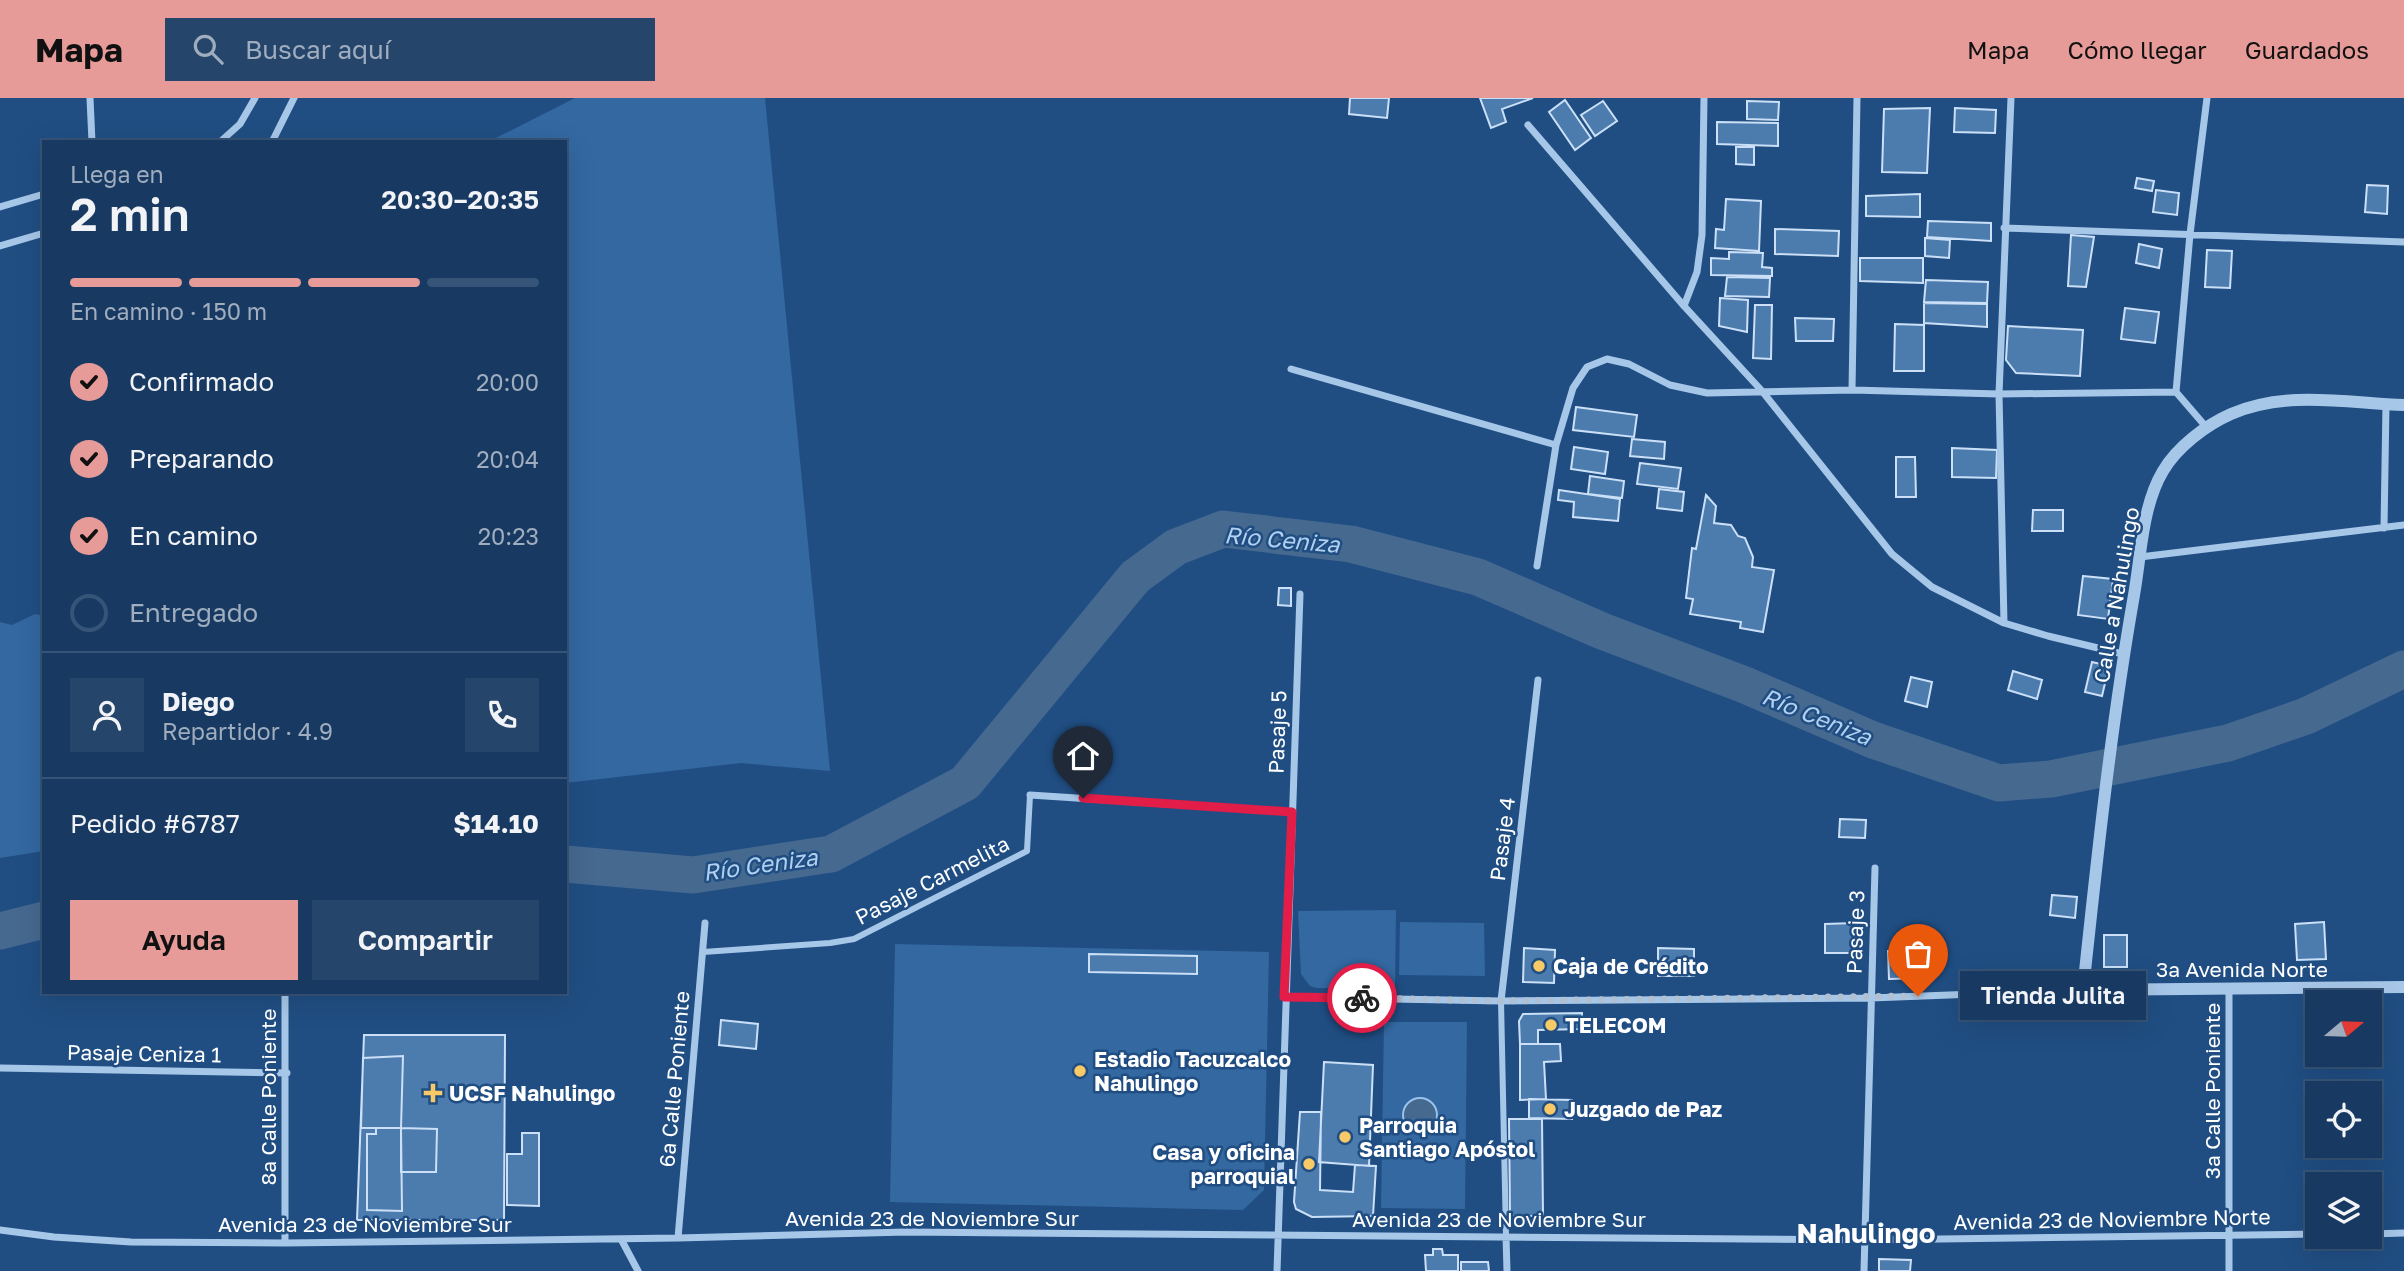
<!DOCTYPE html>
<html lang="es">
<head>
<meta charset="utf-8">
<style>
	body { margin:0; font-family:"Golos Text",sans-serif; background:#25456b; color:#f1f3f6; height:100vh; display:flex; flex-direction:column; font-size:26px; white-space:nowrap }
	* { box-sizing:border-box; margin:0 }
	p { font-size:23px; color:#9fadbe }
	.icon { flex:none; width:38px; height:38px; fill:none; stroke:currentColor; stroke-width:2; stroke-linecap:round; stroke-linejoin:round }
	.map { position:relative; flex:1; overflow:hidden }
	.details { position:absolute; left:42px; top:42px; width:525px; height:854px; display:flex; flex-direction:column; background:#183a62; border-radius:0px; box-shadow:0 7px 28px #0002,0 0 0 2px #365477 }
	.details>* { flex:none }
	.needle { width:46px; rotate:71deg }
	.buttons { position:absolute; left:2305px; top:892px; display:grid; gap:14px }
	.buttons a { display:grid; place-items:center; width:77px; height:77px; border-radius:0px; background:#183a62; box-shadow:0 7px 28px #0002,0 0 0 2px #365477; font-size:35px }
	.pin { position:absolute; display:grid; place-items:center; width:60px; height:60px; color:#fff; margin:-72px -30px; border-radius:50% 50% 50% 0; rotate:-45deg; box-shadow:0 0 7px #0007 }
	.pin .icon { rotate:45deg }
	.courier { position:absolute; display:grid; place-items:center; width:70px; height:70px; margin:-35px; border:5px solid #e11d48; border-radius:50%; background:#fff; color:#222; box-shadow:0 2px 9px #0007 }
	.bubble { position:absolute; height:49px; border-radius:0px; background:#183a62; box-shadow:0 7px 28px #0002,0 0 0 2px #365477; font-size:23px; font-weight:600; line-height:49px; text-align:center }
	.summary em { font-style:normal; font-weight:600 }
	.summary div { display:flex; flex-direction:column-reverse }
	.summary { display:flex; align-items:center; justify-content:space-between; height:119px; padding:0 28px }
	h1 { font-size:46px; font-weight:600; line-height:52px }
	.bar { display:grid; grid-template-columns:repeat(4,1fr); gap:10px 7px; align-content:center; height:84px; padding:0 28px }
	.bar i { height:9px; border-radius:5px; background:#365477 }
	.bar .on { background:#e69b98 }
	.bar p { grid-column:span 4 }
	.line { display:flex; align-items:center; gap:18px; padding:0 28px; border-top:2px solid #365477 }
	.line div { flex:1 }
	.round { display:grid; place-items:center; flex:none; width:74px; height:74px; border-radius:0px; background:#25456b }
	ol { padding:0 28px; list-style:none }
	li { display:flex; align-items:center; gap:21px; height:77px }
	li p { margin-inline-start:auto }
	li .icon { padding:7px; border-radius:50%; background:#e69b98; color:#111; stroke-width:4 }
	li:last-child { color:#9fadbe }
	li i { width:38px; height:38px; border:4px solid #365477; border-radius:50% }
	.primary-button { display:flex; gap:14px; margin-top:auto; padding:14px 28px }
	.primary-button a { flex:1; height:80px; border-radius:0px; background:#e69b98; color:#111; font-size:28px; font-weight:600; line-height:80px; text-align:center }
	.primary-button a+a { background:#25456b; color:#f1f3f6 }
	header { display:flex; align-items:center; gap:42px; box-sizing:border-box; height:98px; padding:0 35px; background:#e69b98; color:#111 }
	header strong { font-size:33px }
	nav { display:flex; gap:38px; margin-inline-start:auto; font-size:24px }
	.search { width:490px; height:63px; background:#25456b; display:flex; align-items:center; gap:18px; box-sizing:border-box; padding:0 24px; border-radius:0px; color:#9fadbe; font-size:26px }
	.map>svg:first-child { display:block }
	.green { fill:#3368a1 }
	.water { fill:#466990; stroke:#9ac2eb; stroke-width:2 }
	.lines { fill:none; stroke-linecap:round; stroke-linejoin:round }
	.river { stroke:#466990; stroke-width:37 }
	.building { fill:#4c7bae; stroke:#cbe0f7; stroke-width:2 }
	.pedestrian { stroke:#a7c7e9; stroke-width:6 }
	.minor { stroke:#a7c7e9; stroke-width:7 }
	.tertiary { stroke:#a7c7e9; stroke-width:12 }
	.done { stroke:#b1c1d4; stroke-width:7; stroke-dasharray:0 12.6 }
	.route { stroke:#e11d48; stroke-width:9 }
	.poi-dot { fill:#f7c967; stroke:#204e83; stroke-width:2.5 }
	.labels { text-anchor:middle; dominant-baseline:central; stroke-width:5; stroke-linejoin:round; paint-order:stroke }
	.street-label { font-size:21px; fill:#fff; stroke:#204e83 }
	.poi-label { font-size:21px; font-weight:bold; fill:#fff; stroke:#204e83; text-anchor:start }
	.water-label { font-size:23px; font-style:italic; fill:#b2d1f1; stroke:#204e83 }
	.district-label { font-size:28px; font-weight:bold; fill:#fff; stroke:#204e83 }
</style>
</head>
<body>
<header>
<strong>Mapa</strong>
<div class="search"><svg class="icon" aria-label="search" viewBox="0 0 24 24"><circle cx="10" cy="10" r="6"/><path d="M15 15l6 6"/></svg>Buscar aquí</div>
<nav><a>Mapa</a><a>Cómo llegar</a><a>Guardados</a></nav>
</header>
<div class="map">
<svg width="2404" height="1173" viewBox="0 0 2404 1173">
	<rect width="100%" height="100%" fill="#204e83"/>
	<path class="green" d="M 575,0 L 765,0 L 830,673 L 741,665 L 565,685 L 565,44 L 488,44 Z
		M 35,516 L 44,518 L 44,753 L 0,760 L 0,524 L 12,527 Z
		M 1396,812 L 1395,891 L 1317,890 L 1310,888 L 1301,876 L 1298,813 Z
		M 1400,824 L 1484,825 L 1485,878 L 1399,877 Z
		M 895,846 L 1269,854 L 1264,1092 L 1243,1112 L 890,1104 Z
		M 1384,924 L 1467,924 L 1465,1111 L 1381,1110 Z"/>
	<path class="water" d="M1403 1017a17 17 0 1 1 34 0a17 17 0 1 1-34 0Z"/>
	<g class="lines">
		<path class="river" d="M 565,766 L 693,777 L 831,756 L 965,685 L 1135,479 L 1176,449 L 1223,431 L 1351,446 L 1478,479 L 1602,533 L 1745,587 L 1873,642 L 1999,685 L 2051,681 L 2228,645 L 2306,618 L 2404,571
			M 0,833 L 44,822"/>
	</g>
	<path class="building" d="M 1350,0 L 1389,0 L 1387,20 L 1349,16 Z
		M 1480,0 L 1533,0 L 1502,11 L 1506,24 L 1491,30 Z
		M 1565,2 L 1591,40 L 1575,52 L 1549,14 Z
		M 1603,3 L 1617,23 L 1595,38 L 1581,17 Z
		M 1747,3 L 1779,4 L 1778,22 L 1747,21 Z
		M 1930,10 L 1927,75 L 1882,74 L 1884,11 Z
		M 1955,10 L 1996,12 L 1995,35 L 1954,34 Z
		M 1717,24 L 1778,25 L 1778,48 L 1717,46 Z
		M 1736,49 L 1754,49 L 1754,67 L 1736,66 Z
		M 2137,80 L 2154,83 L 2152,93 L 2135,90 Z
		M 2367,87 L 2388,88 L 2387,116 L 2365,114 Z
		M 2156,92 L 2179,95 L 2177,117 L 2153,114 Z
		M 1920,96 L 1920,119 L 1866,118 L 1866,98 Z
		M 1726,101 L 1761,103 L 1759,153 L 1715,150 L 1716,131 L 1724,132 Z
		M 1928,123 L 1991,125 L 1991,143 L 1927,139 Z
		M 1775,131 L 1839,133 L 1838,158 L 1775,156 Z
		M 2071,137 L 2094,139 L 2086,189 L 2068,188 Z
		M 1925,140 L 1950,142 L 1949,160 L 1925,158 Z
		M 2139,146 L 2162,151 L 2159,170 L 2136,165 Z
		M 2207,152 L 2232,153 L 2230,190 L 2205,189 Z
		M 1729,154 L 1763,155 L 1762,169 L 1772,170 L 1772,178 L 1711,177 L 1711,160 L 1729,161 Z
		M 1860,160 L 1923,160 L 1923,185 L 1860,183 Z
		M 1727,179 L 1770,180 L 1769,199 L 1725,198 Z
		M 1926,182 L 1988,184 L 1987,205 L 1924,204 Z
		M 1720,200 L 1748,202 L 1747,234 L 1719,228 Z
		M 1924,205 L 1987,206 L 1987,229 L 1924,225 Z
		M 1755,207 L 1772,207 L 1771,261 L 1753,260 Z
		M 2125,210 L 2159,214 L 2155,245 L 2121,241 Z
		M 1795,220 L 1834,221 L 1833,243 L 1796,243 Z
		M 1895,226 L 1924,227 L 1924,273 L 1894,273 Z
		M 2008,228 L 2083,232 L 2080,278 L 2016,275 L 2006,262 Z
		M 1576,309 L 1637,317 L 1634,339 L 1573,332 Z
		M 1632,341 L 1665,344 L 1664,361 L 1630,358 Z
		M 1574,349 L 1608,354 L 1605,376 L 1571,371 Z
		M 1952,350 L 1997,352 L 1996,380 L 1952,379 Z
		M 1896,359 L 1915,359 L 1916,399 L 1896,399 Z
		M 1640,365 L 1681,370 L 1678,391 L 1637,386 Z
		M 1590,378 L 1624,383 L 1622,400 L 1588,396 Z
		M 1659,391 L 1684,394 L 1682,413 L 1657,410 Z
		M 1559,392 L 1620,401 L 1618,423 L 1573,419 L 1574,404 L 1558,402 Z
		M 1706,397 L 1716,408 L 1714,425 L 1731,427 L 1738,438 L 1745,440 L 1753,459 L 1752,469 L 1774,472 L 1763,534 L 1740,530 L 1741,524 L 1690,516 L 1693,501 L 1686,500 L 1692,450 L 1696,451 Z
		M 2033,412 L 2063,412 L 2063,433 L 2032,433 Z
		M 2083,478 L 2113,481 L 2108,521 L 2078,517 Z
		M 1279,490 L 1291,490 L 1291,508 L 1278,507 Z
		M 2092,564 L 2109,568 L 2102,598 L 2085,594 Z
		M 2013,573 L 2042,582 L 2037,601 L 2008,592 Z
		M 1911,579 L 1932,584 L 1927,609 L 1905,603 Z
		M 1840,721 L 1866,722 L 1865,740 L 1839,739 Z
		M 2052,797 L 2077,799 L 2075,820 L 2050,817 Z
		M 2324,824 L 2326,861 L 2297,862 L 2295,826 Z
		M 1854,825 L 1854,855 L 1825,855 L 1825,826 Z
		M 2104,837 L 2127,837 L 2127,869 L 2104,869 Z
		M 1524,850 L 1555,852 L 1554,885 L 1523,884 Z
		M 1658,850 L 1694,851 L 1694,878 L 1658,878 Z
		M 1923,852 L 1924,880 L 1889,881 L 1888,853 Z
		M 1089,856 L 1197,858 L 1197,876 L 1089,874 Z
		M 1582,915 L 1582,931 L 1538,932 L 1538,946 L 1520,946 L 1519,923 L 1523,916 Z
		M 721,922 L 758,926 L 756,951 L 719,947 Z
		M 364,937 L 505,937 L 504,1122 L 357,1122 Z
		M 1520,946 L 1560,946 L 1561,963 L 1544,964 L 1546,1001 L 1520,1002 Z
		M 403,958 L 401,1030 L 361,1030 L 363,960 Z
		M 1324,964 L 1373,967 L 1369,1068 L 1319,1064 Z
		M 1529,1001 L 1572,1002 L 1572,1021 L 1529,1020 Z
		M 1300,1014 L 1321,1014 L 1320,1092 L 1353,1094 L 1355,1067 L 1376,1068 L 1373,1118 L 1312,1119 L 1296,1111 L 1294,1104 Z
		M 1509,1021 L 1542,1021 L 1543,1118 L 1510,1118 Z
		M 376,1030 L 401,1030 L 402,1113 L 367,1112 L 367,1036 L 376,1036 Z
		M 401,1030 L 437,1031 L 436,1074 L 401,1074 Z
		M 522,1035 L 539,1035 L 539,1108 L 507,1107 L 507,1056 L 522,1056 Z
		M 1433,1151 L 1442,1151 L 1443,1157 L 1458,1157 L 1458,1173 L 1426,1173 L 1425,1157 L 1433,1157 Z
		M 1879,1161 L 1911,1162 L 1910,1173 L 1879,1173 Z
		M 1461,1164 L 1488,1164 L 1489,1173 L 1461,1173 Z"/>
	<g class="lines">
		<path class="pedestrian" d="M 703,854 L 830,845 L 854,841 L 1027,753 L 1030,697
			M 1501,903 L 1506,1138"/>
		<path class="minor" d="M 90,0 L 92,44
			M 2207,0 L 2190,136 L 2176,294 L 2207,330
			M 1528,27 L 1684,208 L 1762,293 L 1892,456 L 1932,489 L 2004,525 L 2048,538 L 2123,556
			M 220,44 L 240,26 L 255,0
			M 272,44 L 294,0
			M 0,109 L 44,96
			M 2004,130 L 2404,144
			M 0,148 L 44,135
			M 1684,208 L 1697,174 L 1702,137 L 1704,0
			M 1291,271 L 1556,347 L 1573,290 L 1587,269 L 1607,261 L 1629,266 L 1670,287 L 1707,295 L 1852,292 L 1999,296 L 2176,294
			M 1852,292 L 1857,0
			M 2384,430 L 2386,306
			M 2140,459 L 2404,427
			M 1537,468 L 1556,347
			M 2004,525 L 1999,296 L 2011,0
			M 1030,697 L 1292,714
			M 1285,899 L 1501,903 L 1871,900 L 2083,892
			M 1501,903 L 1538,582
			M 0,970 L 287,975
			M 0,1132 L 54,1139 L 131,1144 L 285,1145 L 678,1140 L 906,1134 L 1865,1142 L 2317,1136
			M 2370,1136 L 2404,1135
			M 1506,1138 L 1507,1173
			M 678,1140 L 705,825
			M 621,1141 L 638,1173
			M 285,1145 L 285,894
			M 1277,1173 L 1300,496
			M 1864,1173 L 1875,770
			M 2229,1173 L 2229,891"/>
		<path class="tertiary" d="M 2404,307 C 2346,305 2287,292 2231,316 C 2206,327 2177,349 2163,373 C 2142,408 2141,458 2134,497 C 2111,628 2097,760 2083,892 L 2404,889"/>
	</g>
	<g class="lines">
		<path class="done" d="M 1362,900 L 1501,903 L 1918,898"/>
		<path class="route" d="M 1083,700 L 1292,714 L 1284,899 L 1362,900"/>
	</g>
	<g class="poi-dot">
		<circle cx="1539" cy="868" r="7"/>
		<circle cx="1551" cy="927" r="7"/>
		<circle cx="1080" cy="973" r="7"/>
		<path d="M429.5 984.5h7v7h7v7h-7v7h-7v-7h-7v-7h7z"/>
		<circle cx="1550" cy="1011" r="7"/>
		<circle cx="1345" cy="1039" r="7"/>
		<circle cx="1309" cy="1066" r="7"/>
	</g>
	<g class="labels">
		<g class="street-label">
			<text transform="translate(2116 497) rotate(-80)">Calle a Nahulingo</text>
			<text transform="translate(1277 634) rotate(-88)">Pasaje 5</text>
			<text transform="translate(1502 741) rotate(-83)">Pasaje 4</text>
			<text transform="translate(932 782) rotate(-27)">Pasaje Carmelita</text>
			<text transform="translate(1855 834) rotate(-88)">Pasaje 3</text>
			<text x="2242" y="871">3a Avenida Norte</text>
			<text transform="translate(144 955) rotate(1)">Pasaje Ceniza 1</text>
			<text transform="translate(674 981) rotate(-85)">6a Calle Poniente</text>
			<text transform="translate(2212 993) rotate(-90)">3a Calle Poniente</text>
			<text transform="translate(268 999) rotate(-90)">8a Calle Poniente</text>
			<text x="932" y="1120">Avenida 23 de Noviembre Sur</text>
			<text x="1499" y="1121">Avenida 23 de Noviembre Sur</text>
			<text transform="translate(2112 1121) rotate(-1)">Avenida 23 de Noviembre Norte</text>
			<text x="365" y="1126">Avenida 23 de Noviembre Sur</text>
		</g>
		<g class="poi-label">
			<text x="1553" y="868">Caja de Crédito</text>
			<text x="1565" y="927">TELECOM</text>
			<text x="1094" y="961">Estadio Tacuzcalco<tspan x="1094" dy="24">Nahulingo</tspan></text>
			<text x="449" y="995">UCSF Nahulingo</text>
			<text x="1564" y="1011">Juzgado de Paz</text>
			<text x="1359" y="1027">Parroquia<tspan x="1359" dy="24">Santiago Apóstol</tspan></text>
			<text x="1295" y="1054" text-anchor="end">Casa y oficina<tspan x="1295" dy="24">parroquial</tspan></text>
		</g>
		<g class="water-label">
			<text transform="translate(1282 441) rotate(5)">Río Ceniza</text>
			<text transform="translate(1817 618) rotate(22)">Río Ceniza</text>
			<text transform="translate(760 766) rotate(-8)">Río Ceniza</text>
		</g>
		<g class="district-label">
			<text x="1866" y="1134">Nahulingo</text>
		</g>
	</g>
</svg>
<div class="buttons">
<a><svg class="needle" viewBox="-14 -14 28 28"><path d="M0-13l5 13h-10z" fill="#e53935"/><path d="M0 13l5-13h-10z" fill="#9fadbe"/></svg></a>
<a><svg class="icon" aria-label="locate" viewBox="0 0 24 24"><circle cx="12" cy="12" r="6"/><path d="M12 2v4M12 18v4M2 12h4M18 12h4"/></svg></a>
<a><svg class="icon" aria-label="layers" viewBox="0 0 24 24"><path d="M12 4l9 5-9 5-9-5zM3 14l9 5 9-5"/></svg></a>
</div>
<div class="pin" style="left:1918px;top:898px;background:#ea580c"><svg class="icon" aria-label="bag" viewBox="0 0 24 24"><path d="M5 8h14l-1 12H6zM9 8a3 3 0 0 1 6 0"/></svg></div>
<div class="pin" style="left:1083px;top:700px;background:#1f2937"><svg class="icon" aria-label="home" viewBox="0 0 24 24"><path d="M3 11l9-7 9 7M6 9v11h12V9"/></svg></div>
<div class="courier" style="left:1362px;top:900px"><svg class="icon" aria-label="bike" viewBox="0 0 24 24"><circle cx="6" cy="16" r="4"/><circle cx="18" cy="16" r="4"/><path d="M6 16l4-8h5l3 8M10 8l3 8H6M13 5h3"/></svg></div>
<div class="bubble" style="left:1960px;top:873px;width:186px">Tienda Julita</div>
<section class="details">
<div class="summary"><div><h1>2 min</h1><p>Llega en</p></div><em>20:30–20:35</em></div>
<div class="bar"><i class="on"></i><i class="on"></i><i class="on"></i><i></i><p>En camino · 150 m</p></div>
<ol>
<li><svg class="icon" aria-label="check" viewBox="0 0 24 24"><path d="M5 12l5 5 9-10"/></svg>Confirmado<p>20:00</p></li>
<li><svg class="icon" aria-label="check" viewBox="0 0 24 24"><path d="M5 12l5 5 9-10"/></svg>Preparando<p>20:04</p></li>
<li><svg class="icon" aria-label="check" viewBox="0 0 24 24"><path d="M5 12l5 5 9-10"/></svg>En camino<p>20:23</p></li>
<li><i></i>Entregado</li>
</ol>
<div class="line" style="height:126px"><a class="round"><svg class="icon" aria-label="person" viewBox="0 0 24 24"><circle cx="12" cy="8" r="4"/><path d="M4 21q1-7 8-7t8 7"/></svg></a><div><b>Diego</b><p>Repartidor · 4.9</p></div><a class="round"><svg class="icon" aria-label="phone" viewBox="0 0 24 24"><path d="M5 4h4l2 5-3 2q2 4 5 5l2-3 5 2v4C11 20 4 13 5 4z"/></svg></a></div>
<div class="line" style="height:91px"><div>Pedido #6787</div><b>$14.10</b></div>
<div class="primary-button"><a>Ayuda</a><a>Compartir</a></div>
</section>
</div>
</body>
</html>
